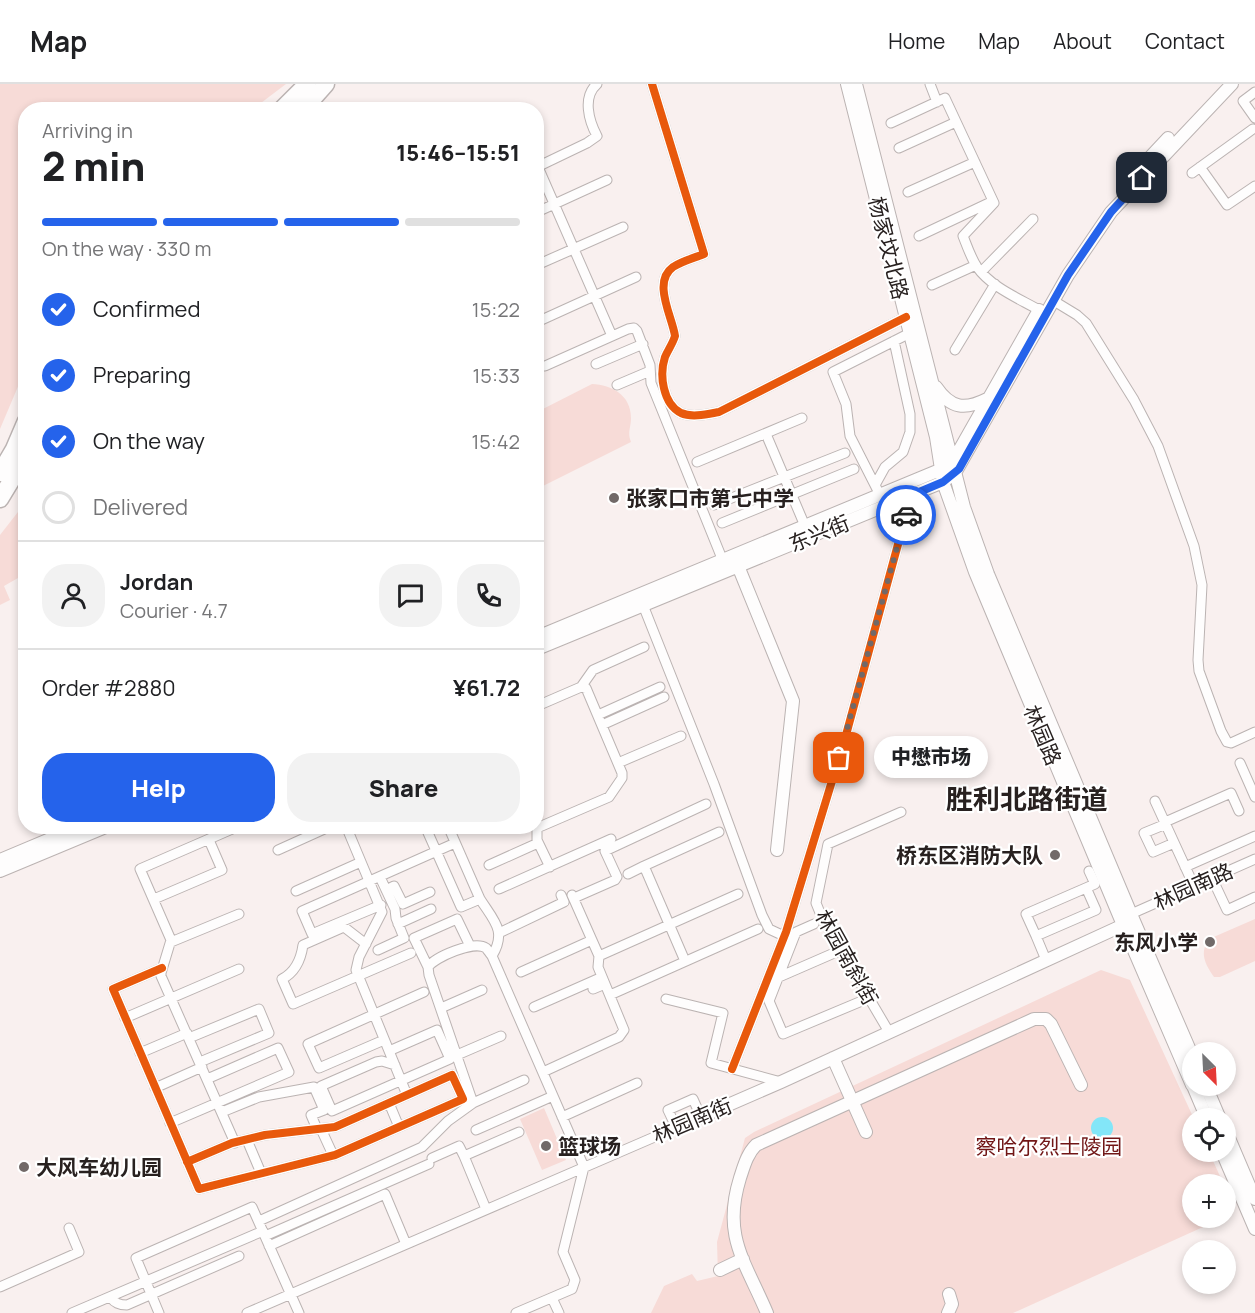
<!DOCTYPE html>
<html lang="en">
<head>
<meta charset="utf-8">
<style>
	body { margin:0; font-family:Manrope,"Noto Sans SC",sans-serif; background:#f2f2f2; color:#202124; height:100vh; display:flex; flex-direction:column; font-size:22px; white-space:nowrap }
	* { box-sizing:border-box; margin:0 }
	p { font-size:20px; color:#757577 }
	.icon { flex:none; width:33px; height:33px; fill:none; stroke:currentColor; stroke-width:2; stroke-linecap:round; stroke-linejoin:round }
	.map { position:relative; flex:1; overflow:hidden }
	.panel { position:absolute; left:18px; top:18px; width:526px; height:732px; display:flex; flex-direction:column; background:#fff; border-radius:24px; box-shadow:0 3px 9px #0003 }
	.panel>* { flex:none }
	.needle { width:39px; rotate:156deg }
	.buttons { position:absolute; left:1182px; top:958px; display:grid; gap:12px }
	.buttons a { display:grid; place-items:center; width:54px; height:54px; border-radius:50%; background:#fff; box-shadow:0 3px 9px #0003; font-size:30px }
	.pin { position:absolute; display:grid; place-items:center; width:51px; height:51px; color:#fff; margin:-26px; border-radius:12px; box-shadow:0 3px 9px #0006 }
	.courier { position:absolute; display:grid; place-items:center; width:60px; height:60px; margin:-30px; border:4px solid #2563eb; border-radius:50%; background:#fff; color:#222; box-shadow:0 2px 8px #0007 }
	.bubble { position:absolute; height:42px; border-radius:21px; background:#fff; box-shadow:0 3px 9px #0003; font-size:20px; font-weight:800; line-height:42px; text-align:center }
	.summary em { font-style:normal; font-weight:800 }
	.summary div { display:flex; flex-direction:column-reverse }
	.summary { display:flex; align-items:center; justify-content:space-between; height:102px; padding:0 24px }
	h1 { font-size:39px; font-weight:800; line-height:45px }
	.bar { display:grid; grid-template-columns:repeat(4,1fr); gap:9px 6px; align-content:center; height:72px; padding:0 24px }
	.bar i { height:8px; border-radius:4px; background:#e0e0e0 }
	.bar .on { background:#2563eb }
	.bar p { grid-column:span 4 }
	.line { display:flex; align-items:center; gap:15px; padding:0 24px; border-top:2px solid #e0e0e0 }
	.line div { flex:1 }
	.round { display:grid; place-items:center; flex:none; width:63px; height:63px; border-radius:24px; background:#f2f2f2 }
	ol { padding:0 24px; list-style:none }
	li { display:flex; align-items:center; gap:18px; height:66px }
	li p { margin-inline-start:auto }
	li .icon { padding:6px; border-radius:50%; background:#2563eb; color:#fff; stroke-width:4 }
	li:last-child { color:#757577 }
	li i { width:33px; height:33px; border:3px solid #e0e0e0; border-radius:50% }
	.primary-button { display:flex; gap:12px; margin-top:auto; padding:12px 24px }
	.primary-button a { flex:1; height:69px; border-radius:24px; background:#2563eb; color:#fff; font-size:24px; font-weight:800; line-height:69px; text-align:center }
	.primary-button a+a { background:#f2f2f2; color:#202124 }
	header { display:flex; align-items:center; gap:36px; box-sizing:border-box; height:84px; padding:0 30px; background:#fff; border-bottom:2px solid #e0e0e0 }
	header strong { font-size:28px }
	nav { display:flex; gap:33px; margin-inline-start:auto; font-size:21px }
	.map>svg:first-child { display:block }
	.green { fill:#f7dbd7 }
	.water { fill:#83e6f8 }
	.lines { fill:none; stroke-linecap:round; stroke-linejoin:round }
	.street-casing { stroke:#bbb3b2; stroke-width:11 }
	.secondary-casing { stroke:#bbb3b2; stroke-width:14 }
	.highway-casing { stroke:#bbb3b2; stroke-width:19 }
	.street { stroke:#fefdfd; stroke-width:9 }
	.secondary { stroke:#fefdfd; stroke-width:12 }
	.highway { stroke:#fefdfd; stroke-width:16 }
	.cycleway-casing { stroke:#fff; stroke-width:11 }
	.cycleway { stroke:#e8590c; stroke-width:8 }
	.done { stroke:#716968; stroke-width:6; stroke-dasharray:0 10.8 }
	.route { stroke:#2563eb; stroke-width:8 }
	.poi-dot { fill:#716968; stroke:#fff; stroke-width:2 }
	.labels { text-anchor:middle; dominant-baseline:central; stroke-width:4.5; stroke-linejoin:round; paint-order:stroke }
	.street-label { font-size:21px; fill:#282120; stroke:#fff }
	.poi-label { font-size:21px; font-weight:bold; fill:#282120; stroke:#fff; text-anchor:start }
	.park-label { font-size:21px; fill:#711616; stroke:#fff }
	.district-label { font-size:27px; font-weight:bold; fill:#282120; stroke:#fff }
</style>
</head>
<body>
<header>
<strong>Map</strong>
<nav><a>Home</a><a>Map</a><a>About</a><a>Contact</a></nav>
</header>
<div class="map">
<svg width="1255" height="1229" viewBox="0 0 1255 1229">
	<rect width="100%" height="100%" fill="#f9f0ef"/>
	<path class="green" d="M 0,0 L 286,0 L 253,25 L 26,26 L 25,286 L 0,345 Z
		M 592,300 C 612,301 631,311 631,334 C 631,344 627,348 631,358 L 537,405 L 537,328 Z
		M 25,419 L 25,490 L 4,502 L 10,516 L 0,521 L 0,451 Z
		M 1255,835 L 1255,877 L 1220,893 L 1214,893 C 1205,880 1199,869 1209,855 Z
		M 1101,886 L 1130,896 L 1194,1035 L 1192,1068 L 1209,1068 L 1224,1101 L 1192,1101 L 1192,1134 L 1223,1134 L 1013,1229 L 651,1229 L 664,1202 L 692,1190 L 697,1197 L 718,1192 L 717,1158 L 745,1054 L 754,1048 Z
		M 544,1024 L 566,1076 L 542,1086 L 520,1035 Z"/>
	<path class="water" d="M1091 1044a11 11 0 1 1 22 0a11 11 0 1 1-22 0Z"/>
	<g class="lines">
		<g class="street-casing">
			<path id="street" d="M 652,0 L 704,170 C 694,174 682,177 673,183 C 652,198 672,232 675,252 C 673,259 668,266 665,273 C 659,291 663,320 681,329 C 692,334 708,330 719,328 L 906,233
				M 930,0 L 937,18
				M 1255,8 L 1243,17 L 1255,34
				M 891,39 L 945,14 L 994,119 L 963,152 C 967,162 971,174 977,183 C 991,203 1018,214 1039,226
				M 899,64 L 956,38
				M 537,83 L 587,59 L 597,52 C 589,37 582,13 597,0
				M 538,83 L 612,252
				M 1200,83 L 1227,121 L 1255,102
				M 1192,89 L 1253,45
				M 908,108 L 975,78
				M 537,128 L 607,96
				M 919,152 L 993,117
				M 537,181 L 623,143
				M 981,188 L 1033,135
				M 932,201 L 976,181
				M 1054,217 L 1077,231 L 1086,239 L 1134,316 L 1158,362 L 1194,462 L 1202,501 L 1198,576 L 1199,587 L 1221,647 L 1227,658 L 1231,659 L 1255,648
				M 537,238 L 636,193
				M 955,266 L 995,200
				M 596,280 L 643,260
				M 545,282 L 628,245 L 634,244 L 637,247 L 650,281 L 651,299 L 723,477
				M 617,301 L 650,287
				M 766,350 L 805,442
				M 697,378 L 802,334
				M 875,401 L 885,383 L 903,368 L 910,348 L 910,330 L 894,257
				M 880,411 L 850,352 L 846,320 L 833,288 L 910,249
				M 714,421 L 845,369
				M 722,439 L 854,385
				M 641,516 L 714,700 L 762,831 L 769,845 L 784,852
				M 581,603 L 593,586 L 644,563
				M 598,631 L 660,603
				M 602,641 L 664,613
				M 618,679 L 681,652
				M 1240,679 L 1255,713
				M 1155,717 L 1194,802
				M 1165,738 L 1231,709 L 1239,727
				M 1166,740 L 1144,749 L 1153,768 L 1174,759
				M 346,742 L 382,828 L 359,873 L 356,886 L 407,1011
				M 425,742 L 461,823 L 480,815 L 448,742
				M 535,742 L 537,744 L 609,713 L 622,694 L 622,689 L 586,604 L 581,603 L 537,622
				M 473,743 L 474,742
				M 537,744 L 537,756 L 550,783
				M 278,766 L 331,742
				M 489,781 L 538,759
				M 1185,783 L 1255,752
				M 628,790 L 644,782
				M 1212,794 L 1227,826 L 1255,813
				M 499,805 L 611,755
				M 386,806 L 394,802 L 403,820 L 430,808
				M 296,807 L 361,778
				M 574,814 L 615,796 L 617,793 L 605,767 L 706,720
				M 154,815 L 222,786 L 209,756
				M 480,815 C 494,837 507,847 492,872 L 584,1083 L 563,1168 L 575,1196 L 572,1205 L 516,1229
				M 381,821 L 312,850 L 302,827 L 455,759
				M 1131,830 L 1255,775
				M 398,840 L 431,825
				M 814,840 L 796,848 L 769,917 L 783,950 L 869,914
				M 499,849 L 564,818 L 561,811
				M 1036,852 L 1026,830 L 1095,800 L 1089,787
				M 171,858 L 239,830
				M 366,860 L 344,843 L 303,861 C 301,875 296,888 282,895 L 293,920 L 411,869
				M 378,866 L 404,854 L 396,834 L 395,825 L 380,793
				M 599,872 L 738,810
				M 1046,876 L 1036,852 L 1096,826 L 1088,808
				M 685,877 L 644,782 L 719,748
				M 428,883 L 414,854 L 457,835 L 470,862
				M 162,884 L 113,905 L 199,1105 L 335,1071 L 463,1015 L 452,991 L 335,1043 L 265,1051 L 232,1059 L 187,1078
				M 521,888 L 592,856
				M 779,893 L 841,866
				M 593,905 L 605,900
				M 610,911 L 758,845
				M 666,915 L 723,929 L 711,979 L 781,998
				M 534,923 L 602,893
				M 441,924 L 482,906
				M 125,934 L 239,885
				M 889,948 L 823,836 L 816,819 L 828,760 L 901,728
				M 189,954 L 259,925 L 269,949 L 200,978
				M 384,956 L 319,984 L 308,960 L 424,908
				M 389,967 L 437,946 L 450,975 L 332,1027 L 321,1002 L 376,978 L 382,977 L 395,981
				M 140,969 L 187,949
				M 457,971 L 501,952
				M 732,985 L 786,848 L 846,651 L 906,431 L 908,423 L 905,414
				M 543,988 L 619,953 L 624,946 L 598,883 L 599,872 L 572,811
				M 155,1004 L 202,983
				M 389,1019 L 399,1043
				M 473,1019 L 524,996
				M 222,1028 L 259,1013 L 314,1003 L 324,1026 L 311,1031 L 317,1045
				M 562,1033 L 637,999
				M 170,1039 L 289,988 L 278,964 L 207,995
				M 676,1043 L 668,1026 L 693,1015 L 701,1033
				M 321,1045 L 333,1071
				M 476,1046 L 553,1012
				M 247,1056 L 261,1089
				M 235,1059 L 161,892 L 161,889 L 171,856 L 140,785 L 239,742
				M 432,1074 L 459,1062 L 464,1072
				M 486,1125 L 464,1072 L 519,1048
				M 259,1137 L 422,1063 L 448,1037 L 473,1019 L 429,891 L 428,883 C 435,873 474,856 486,864 C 487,865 491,871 492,872
				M 265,1152 L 429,1080
				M 269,1162 L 385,1110 L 406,1160
				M 0,1203 L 79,1168 L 69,1144
				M 110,1213 C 115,1219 119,1221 127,1221 L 239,1172
				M 552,1214 L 559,1229
				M 72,1229 L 263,1147
				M 159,1229 L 136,1174 L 252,1123 L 299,1229
				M 247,1229 L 666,1048"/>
		</g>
		<g class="secondary-casing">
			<path id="secondary" d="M 847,0 L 936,353 L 943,398 L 975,488 L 1123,841 L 1192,1001
				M 856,0 L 964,423 L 988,490 L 1134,837 L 1192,971
				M 1139,85 L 1168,54
				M 936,303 C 951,325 965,326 987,315
				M 736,477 L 793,617 L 777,766
				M 537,553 L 942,385 L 956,372 L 1039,226
				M 537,565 L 909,412 L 943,398 L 955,389 L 1068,191 L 1111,128 L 1232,0
				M 0,776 L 81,742
				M 0,787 L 108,742
				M 833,974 L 866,1048
				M 1193,1002 L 1207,1035
				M 1206,1002 L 1220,1035
				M 1226,1047 L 1255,1115
				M 666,1048 L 781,998 L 1130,838
				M 1222,1068 L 1255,1145
				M 720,1186 L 743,1175
				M 767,1229 C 745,1177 722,1152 740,1094 C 744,1082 747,1070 756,1061 L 1034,935 L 1046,935 L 1051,940 L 1081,1001
				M 948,1229 L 952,1220 L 949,1210"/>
		</g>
		<g class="highway-casing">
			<path id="highway" d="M 281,26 L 307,0
				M 303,26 L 326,0
				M 0,389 L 14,365 L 26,337
				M 0,415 L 20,382 L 26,368"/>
		</g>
		<use href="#street" class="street"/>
		<use href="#secondary" class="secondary"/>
		<use href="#highway" class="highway"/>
		<g class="cycleway-casing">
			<path id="cycleway" d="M 652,0 L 704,170 C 694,174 682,177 673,183 C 652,198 672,232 675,252 C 673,259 668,266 665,273 C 659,291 663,320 681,329 C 692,334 708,330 719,328 L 906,233
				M 162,884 L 113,905 L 199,1105 L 335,1071 L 463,1015 L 452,991 L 335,1043 L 265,1051 L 232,1059 L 187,1078
				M 732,985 L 786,848 L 846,651 L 906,431 L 908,423 L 905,414"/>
		</g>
		<use href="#cycleway" class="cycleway"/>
	</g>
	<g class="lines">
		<path class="done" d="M 839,674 L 906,431"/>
		<path class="route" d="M 906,431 L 908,423 L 905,414 L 943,398 L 959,385 L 1068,191 L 1111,128 L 1142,94"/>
	</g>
	<g class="poi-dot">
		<circle cx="614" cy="414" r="6"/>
		<circle cx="1055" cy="771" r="6"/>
		<circle cx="1210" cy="858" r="6"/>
		<circle cx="546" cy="1062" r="6"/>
		<circle cx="24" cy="1083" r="6"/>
	</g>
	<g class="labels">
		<g class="street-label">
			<text transform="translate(889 164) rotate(76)">杨家坟北路</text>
			<text transform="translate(819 449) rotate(-22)">东兴街</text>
			<text transform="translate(1043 651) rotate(67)">林园路</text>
			<text transform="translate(1193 802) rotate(-24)">林园南路</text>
			<text transform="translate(847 873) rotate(61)">林园南斜街</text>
			<text transform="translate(692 1036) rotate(-23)">林园南街</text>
		</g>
		<g class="poi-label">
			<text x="626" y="414">张家口市第七中学</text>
			<text x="1043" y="771" text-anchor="end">桥东区消防大队</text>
			<text x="1198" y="858" text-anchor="end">东风小学</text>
			<text x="558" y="1062">篮球场</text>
			<text x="36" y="1083">大风车幼儿园</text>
		</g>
		<g class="park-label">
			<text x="1049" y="1062">察哈尔烈士陵园</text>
		</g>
		<g class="district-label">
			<text x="1027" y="714">胜利北路街道</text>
		</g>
	</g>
</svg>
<div class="buttons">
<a><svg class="needle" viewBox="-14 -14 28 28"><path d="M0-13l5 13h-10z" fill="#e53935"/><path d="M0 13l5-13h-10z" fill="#757577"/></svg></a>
<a><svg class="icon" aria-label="locate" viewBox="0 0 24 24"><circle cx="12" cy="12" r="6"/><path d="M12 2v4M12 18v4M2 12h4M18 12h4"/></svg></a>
<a>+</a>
<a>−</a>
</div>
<div class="pin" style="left:839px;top:674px;background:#ea580c"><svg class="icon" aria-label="bag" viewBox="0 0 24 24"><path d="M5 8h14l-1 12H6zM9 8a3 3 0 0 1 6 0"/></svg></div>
<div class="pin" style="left:1142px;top:94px;background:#1f2937"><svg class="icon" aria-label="home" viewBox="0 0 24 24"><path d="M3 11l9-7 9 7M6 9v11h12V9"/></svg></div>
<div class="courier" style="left:906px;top:431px"><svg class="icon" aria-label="car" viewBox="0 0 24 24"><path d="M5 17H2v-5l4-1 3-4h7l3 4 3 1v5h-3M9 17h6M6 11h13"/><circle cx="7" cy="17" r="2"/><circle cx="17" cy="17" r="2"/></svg></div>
<div class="bubble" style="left:874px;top:652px;width:114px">中懋市场</div>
<section class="panel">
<div class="summary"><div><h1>2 min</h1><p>Arriving in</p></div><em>15:46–15:51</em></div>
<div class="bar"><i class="on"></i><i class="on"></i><i class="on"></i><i></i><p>On the way · 330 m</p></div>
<ol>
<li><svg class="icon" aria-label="check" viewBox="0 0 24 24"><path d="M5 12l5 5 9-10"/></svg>Confirmed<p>15:22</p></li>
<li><svg class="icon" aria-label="check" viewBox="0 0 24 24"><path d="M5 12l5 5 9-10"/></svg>Preparing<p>15:33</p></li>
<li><svg class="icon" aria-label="check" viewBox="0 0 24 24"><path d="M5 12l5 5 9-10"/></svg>On the way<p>15:42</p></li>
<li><i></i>Delivered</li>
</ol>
<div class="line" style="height:108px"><a class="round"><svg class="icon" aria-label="person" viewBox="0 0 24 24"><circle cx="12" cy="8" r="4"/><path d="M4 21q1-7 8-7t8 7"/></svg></a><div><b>Jordan</b><p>Courier · 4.7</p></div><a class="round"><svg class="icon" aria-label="chat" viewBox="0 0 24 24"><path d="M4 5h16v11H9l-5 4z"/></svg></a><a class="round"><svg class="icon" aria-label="phone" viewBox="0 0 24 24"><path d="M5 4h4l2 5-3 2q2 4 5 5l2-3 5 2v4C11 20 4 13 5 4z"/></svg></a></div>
<div class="line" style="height:78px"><div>Order #2880</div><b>¥61.72</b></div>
<div class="primary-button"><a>Help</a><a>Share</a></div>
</section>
</div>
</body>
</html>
